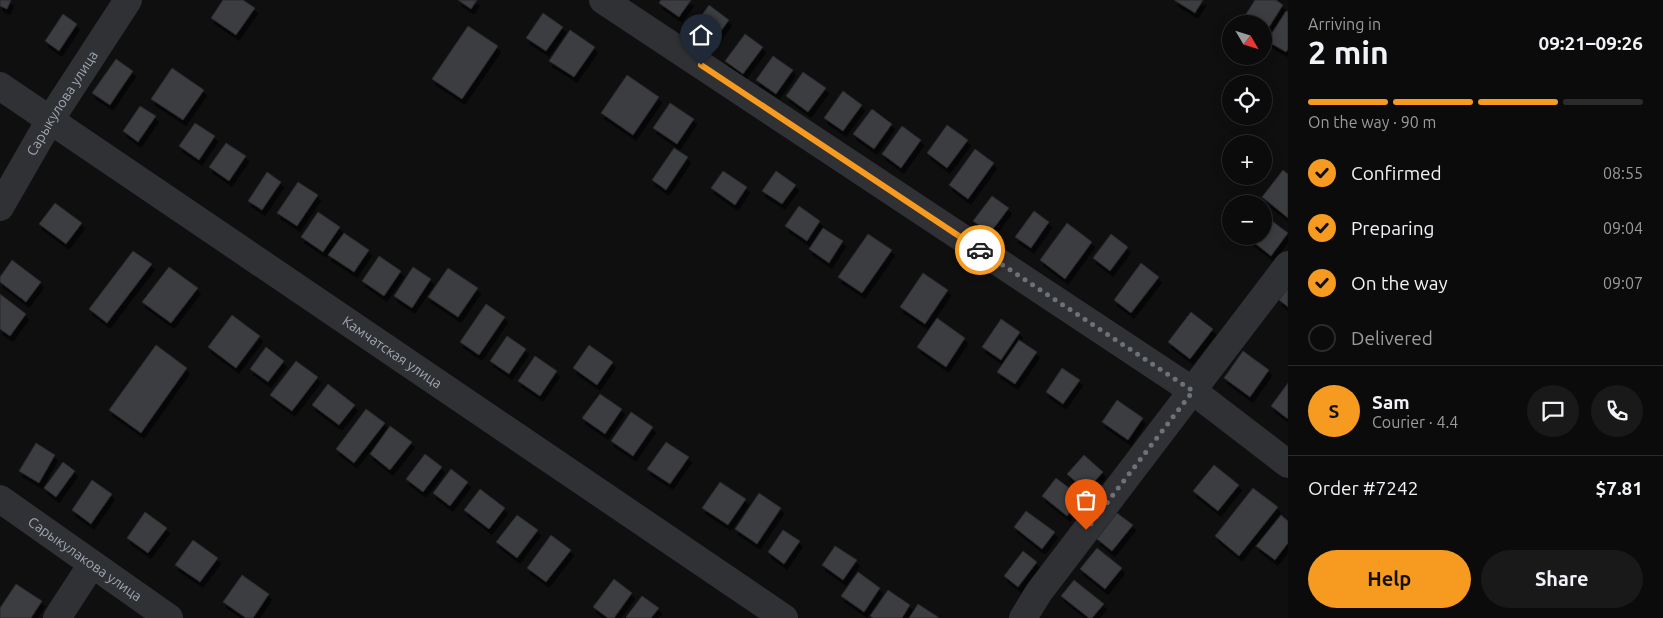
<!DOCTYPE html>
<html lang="en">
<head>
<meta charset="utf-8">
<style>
	body { margin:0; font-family:Ubuntu,sans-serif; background:#19191a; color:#f1f3f6; height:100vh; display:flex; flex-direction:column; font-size:19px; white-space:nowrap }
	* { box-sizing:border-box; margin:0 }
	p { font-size:16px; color:#9a9b9d }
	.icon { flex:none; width:28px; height:28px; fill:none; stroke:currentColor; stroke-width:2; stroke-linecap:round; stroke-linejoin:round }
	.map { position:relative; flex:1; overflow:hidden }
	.side { display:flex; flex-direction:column; background:#0b0b0c; width:375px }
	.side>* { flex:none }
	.needle { width:32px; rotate:128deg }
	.buttons { position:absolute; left:1222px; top:15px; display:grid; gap:10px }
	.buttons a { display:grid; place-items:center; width:50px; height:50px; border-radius:50%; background:#0b0b0c; box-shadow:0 2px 12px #0003,0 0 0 1px #2b2b2d; font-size:25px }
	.pin { position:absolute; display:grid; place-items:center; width:42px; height:42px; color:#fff; margin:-51px -21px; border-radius:50% 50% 50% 0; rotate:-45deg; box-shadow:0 0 5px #0007 }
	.pin .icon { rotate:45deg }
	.courier { position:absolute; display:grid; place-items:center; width:50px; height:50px; margin:-25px; border:4px solid #f79b20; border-radius:50%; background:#fff; color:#222; box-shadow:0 1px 6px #0007 }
	.overview em { font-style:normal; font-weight:700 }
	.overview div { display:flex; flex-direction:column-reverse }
	.overview { display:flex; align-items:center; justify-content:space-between; height:85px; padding:0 20px }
	h1 { font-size:32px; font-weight:700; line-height:38px }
	.bar { display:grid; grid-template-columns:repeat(4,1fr); gap:8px 5px; align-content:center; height:60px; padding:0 20px }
	.bar i { height:6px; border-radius:4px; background:#2b2b2d }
	.bar .on { background:#f79b20 }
	.bar p { grid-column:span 4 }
	.line { display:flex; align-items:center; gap:12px; padding:0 20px; border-top:1px solid #2b2b2d }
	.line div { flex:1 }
	.round { display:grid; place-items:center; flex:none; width:52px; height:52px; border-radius:26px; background:#19191a }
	ol { padding:0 20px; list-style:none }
	li { display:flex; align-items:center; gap:15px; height:55px }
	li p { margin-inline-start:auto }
	li .icon { padding:5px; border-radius:50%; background:#f79b20; color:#111; stroke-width:4 }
	li:last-child { color:#9a9b9d }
	li i { width:28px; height:28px; border:2px solid #2b2b2d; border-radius:50% }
	.cta { display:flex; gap:10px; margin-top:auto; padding:10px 20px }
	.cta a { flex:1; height:58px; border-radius:30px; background:#f79b20; color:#111; font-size:20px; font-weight:700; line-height:58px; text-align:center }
	.cta a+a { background:#19191a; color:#f1f3f6 }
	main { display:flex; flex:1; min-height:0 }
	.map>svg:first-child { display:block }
	.building { fill:#3b3d40; stroke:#29292c; filter:url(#shadow) }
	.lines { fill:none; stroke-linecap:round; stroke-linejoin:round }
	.minor { stroke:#303135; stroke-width:28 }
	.done { stroke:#6d7279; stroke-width:5; stroke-dasharray:0 9 }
	.route { stroke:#f79b20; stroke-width:6 }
	.labels { text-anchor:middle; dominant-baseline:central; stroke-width:4; stroke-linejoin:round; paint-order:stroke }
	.street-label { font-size:14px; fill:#9fa7b2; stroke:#0a0a0b }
</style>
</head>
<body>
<main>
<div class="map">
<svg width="1288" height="618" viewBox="0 0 1288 618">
	<defs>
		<filter id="shadow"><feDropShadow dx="3" dy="5.5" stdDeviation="0" flood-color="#0009"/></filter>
	</defs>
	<rect width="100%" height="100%" fill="#0f0f10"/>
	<path class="building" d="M 0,0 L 11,0 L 7,9 L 0,6 Z
		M 223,0 L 243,0 L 255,8 L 236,35 L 211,18 Z
		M 458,0 L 477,0 L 471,9 Z
		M 661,0 L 691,0 L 679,17 L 659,3 Z
		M 1174,0 L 1203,0 L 1195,13 Z
		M 1255,0 L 1276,0 L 1283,5 L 1264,35 L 1264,24 L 1241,22 Z
		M 709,5 L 729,20 L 712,43 L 692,29 Z
		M 1286,11 L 1288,12 L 1288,49 L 1286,52 L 1267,41 Z
		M 543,13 L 563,27 L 546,51 L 526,38 Z
		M 63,14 L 77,24 L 59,51 L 45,41 Z
		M 468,26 L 498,46 L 462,99 L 432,79 Z
		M 570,30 L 595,47 L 574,77 L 549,61 Z
		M 745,34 L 763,47 L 743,74 L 725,61 Z
		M 773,56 L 793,70 L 776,94 L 756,80 Z
		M 116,59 L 133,71 L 110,105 L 92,93 Z
		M 172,68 L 204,90 L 183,120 L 151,99 Z
		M 803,72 L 826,88 L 808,112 L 786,96 Z
		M 627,75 L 659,97 L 633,135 L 601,113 Z
		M 843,91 L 862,105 L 843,131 L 824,118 Z
		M 670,103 L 694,119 L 677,144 L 653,128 Z
		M 140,106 L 156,116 L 138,142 L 123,131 Z
		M 872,109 L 892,124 L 874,149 L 853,134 Z
		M 195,123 L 215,136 L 199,160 L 179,146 Z
		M 947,125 L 968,140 L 947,168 L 927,153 Z
		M 902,126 L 921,140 L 901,168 L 882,154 Z
		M 226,143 L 246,156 L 229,181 L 209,167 Z
		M 674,148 L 688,157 L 666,190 L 652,180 Z
		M 975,149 L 994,163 L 968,199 L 949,185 Z
		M 1283,170 L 1288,174 L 1288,218 L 1262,197 Z
		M 723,171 L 747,187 L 735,205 L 711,188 Z
		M 776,171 L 796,185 L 782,204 L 762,191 Z
		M 267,172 L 281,182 L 262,210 L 248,201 Z
		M 298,182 L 318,195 L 297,226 L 277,213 Z
		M 992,196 L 1009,208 L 990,233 L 973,221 Z
		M 55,203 L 82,223 L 66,244 L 39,224 Z
		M 799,206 L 820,221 L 807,241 L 785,226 Z
		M 1034,211 L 1049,222 L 1031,248 L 1015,237 Z
		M 318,212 L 340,227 L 323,252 L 301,237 Z
		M 1264,215 L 1288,233 L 1271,256 L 1247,237 L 1264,236 Z
		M 1067,223 L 1092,242 L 1065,279 L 1040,260 Z
		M 823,228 L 843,241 L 829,263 L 809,249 Z
		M 344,233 L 369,250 L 354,272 L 328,255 Z
		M 868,234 L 892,250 L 862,293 L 838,277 Z
		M 1111,234 L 1128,247 L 1110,271 L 1093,258 Z
		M 133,251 L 152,264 L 107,323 L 89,309 Z
		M 379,256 L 401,271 L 384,296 L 362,281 Z
		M 12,260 L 41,282 L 26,302 L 0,282 L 0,277 Z
		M 1141,263 L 1159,277 L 1131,313 L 1114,300 Z
		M 169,267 L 198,288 L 171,323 L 142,302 Z
		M 413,267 L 431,279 L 412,308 L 394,296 Z
		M 448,268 L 478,288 L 458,317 L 428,297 Z
		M 923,273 L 948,290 L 925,324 L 900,307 Z
		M 1288,288 L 1288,307 L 1279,300 Z
		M 0,294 L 26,314 L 10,336 L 0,329 Z
		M 486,304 L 505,317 L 479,355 L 460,342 Z
		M 1191,312 L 1213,329 L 1190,359 L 1168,342 Z
		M 232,315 L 260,336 L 236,368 L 208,347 Z
		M 937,318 L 965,338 L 946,367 L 917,347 Z
		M 1001,319 L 1020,332 L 1001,360 L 982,347 Z
		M 507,336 L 526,349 L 509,374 L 490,361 Z
		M 1019,340 L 1037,352 L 1015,384 L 997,372 Z
		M 156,345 L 187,368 L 141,433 L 109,410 Z
		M 589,345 L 613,362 L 597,385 L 573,368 Z
		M 266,347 L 284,361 L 268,382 L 250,369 Z
		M 1243,351 L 1269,370 L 1250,397 L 1224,378 Z
		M 535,356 L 557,371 L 540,396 L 518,381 Z
		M 296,361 L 318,377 L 292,411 L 270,395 Z
		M 1062,368 L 1080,380 L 1063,404 L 1046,392 Z
		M 1288,383 L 1288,419 L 1271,406 Z
		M 328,384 L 355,405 L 339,425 L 312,405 Z
		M 600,394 L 622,409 L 605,434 L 582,418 Z
		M 1117,400 L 1143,418 L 1128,440 L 1102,422 Z
		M 366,409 L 385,423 L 354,463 L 336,449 Z
		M 631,412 L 653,427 L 633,456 L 611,441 Z
		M 390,426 L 412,442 L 390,470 L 370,454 Z
		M 666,442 L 689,457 L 670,484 L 647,469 Z
		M 36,443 L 55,455 L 39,483 L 19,471 Z
		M 425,454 L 442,467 L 423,492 L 406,479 Z
		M 1084,455 L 1103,472 L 1086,491 L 1067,474 Z
		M 63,462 L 75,471 L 56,497 L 44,488 Z
		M 1214,465 L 1239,485 L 1218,511 L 1193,491 Z
		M 451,469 L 468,482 L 450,506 L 433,493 Z
		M 1056,478 L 1081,497 L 1067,516 L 1042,496 Z
		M 92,480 L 112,494 L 91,524 L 72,510 Z
		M 720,482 L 746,499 L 728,525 L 702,508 Z
		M 1253,488 L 1278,507 L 1239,556 L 1215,536 Z
		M 480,489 L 505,508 L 489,529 L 464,510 Z
		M 759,493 L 781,508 L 757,544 L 735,529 Z
		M 1026,511 L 1055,532 L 1042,549 L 1014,527 Z
		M 145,512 L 167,528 L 148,553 L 127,538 Z
		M 1117,513 L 1133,525 L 1112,551 L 1097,539 Z
		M 517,515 L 538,530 L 517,558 L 496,542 Z
		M 1281,515 L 1288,521 L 1288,543 L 1275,560 L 1256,546 Z
		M 783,530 L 800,541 L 784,564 L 768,552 Z
		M 551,535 L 571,550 L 546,582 L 527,568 Z
		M 193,540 L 218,558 L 200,582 L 175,565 Z
		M 835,546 L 857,560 L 843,580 L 822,565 Z
		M 1097,548 L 1122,568 L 1105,589 L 1080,569 Z
		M 1023,551 L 1037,562 L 1018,587 L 1004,576 Z
		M 858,572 L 880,588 L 864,612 L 841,596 Z
		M 242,575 L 269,594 L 253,618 L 246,618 L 223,602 Z
		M 614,579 L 632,593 L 614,618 L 608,618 L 593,607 Z
		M 1074,580 L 1104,604 L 1092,618 L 1089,618 L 1061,596 Z
		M 16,584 L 42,601 L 31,618 L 0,618 L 0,608 Z
		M 888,590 L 910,605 L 902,618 L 873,618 L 870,616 Z
		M 642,596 L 659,608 L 651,618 L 628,618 L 626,617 Z
		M 918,604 L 938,617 L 938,618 L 909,618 Z"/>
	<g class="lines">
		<g class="minor">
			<path d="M 603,0 L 1193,391 L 1288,464"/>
			<path id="s1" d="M 0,86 L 784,618"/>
			<path id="s2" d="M 0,207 L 50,120 L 128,0"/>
			<path id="s3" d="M 0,499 L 169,618"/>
			<path d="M 57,618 L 92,564"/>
			<path d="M 1023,618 L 1039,592 L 1288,265"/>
		</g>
	</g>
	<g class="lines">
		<path class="done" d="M 980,250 L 1193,391 L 1086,530"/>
		<path class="route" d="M 701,65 L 980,250"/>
	</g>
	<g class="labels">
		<g class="street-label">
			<text stroke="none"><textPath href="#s2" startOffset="121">Сарыкулова улица</textPath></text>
			<text stroke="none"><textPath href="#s1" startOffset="474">Камчатская улица</textPath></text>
			<text stroke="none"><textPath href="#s3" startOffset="104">Сарыкулакова улица</textPath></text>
		</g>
	</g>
</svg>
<div class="buttons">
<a><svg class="needle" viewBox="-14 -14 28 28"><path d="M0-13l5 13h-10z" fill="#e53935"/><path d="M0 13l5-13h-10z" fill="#9a9b9d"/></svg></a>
<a><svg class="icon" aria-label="locate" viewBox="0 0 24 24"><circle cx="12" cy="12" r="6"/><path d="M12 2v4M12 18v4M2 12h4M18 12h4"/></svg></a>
<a>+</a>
<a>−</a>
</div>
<div class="pin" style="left:1086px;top:530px;background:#ea580c"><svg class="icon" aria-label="bag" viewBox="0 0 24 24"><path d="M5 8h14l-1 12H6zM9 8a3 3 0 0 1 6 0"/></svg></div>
<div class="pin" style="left:701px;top:65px;background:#1f2937"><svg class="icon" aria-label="home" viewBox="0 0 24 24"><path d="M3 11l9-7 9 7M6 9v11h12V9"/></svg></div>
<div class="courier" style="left:980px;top:250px"><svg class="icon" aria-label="car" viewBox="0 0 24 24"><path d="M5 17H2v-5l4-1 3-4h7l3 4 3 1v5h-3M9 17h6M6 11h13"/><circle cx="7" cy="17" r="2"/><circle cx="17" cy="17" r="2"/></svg></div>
</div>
<section class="side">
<div class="overview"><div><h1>2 min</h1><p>Arriving in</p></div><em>09:21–09:26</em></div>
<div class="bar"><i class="on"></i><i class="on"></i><i class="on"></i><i></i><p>On the way · 90 m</p></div>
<ol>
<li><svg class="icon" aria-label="check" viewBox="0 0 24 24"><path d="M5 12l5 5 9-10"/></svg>Confirmed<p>08:55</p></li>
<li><svg class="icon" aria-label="check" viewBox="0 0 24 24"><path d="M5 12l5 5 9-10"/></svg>Preparing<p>09:04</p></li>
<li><svg class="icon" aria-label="check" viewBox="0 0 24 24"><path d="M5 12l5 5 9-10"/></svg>On the way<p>09:07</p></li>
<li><i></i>Delivered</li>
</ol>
<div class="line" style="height:90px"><b class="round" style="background:#f79b20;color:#111">S</b><div><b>Sam</b><p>Courier · 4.4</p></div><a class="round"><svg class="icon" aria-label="chat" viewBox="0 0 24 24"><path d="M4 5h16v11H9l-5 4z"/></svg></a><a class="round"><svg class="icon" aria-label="phone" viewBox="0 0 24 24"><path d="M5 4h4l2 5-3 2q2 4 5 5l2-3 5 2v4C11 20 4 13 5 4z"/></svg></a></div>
<div class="line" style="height:65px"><div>Order #7242</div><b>$7.81</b></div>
<div class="cta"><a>Help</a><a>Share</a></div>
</section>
</main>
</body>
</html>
